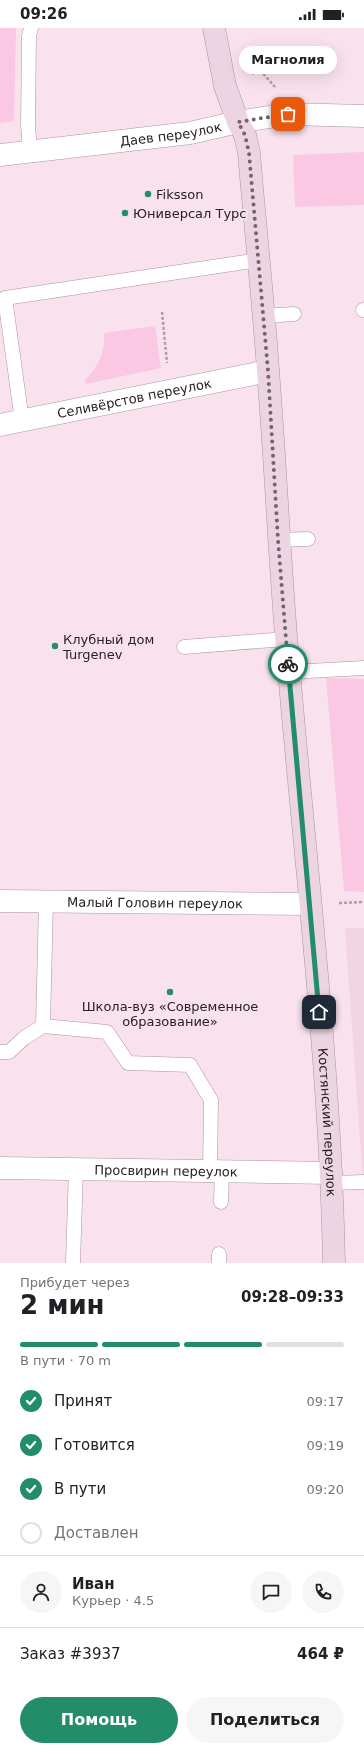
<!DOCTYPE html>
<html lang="ru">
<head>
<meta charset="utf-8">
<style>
	body { margin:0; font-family:"DejaVu Sans",sans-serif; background:#f6f6f6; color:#202124; height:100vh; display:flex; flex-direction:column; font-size:15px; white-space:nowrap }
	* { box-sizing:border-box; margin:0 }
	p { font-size:13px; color:#757577 }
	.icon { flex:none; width:22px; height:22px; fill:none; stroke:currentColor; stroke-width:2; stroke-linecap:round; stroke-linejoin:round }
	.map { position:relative; height:1235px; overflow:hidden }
	.details { display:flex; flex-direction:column; background:#fff; flex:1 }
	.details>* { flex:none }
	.pin { position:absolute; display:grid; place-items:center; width:34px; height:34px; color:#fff; margin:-17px; border-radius:8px; box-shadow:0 2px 6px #0006 }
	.courier { position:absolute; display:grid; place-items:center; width:40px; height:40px; margin:-20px; border:3px solid #238c69; border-radius:50%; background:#fff; color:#222; box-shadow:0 1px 5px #0007 }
	.bubble { position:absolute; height:28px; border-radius:14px; background:#fff; box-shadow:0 4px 16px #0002; font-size:13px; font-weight:800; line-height:28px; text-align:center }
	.head em { font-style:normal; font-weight:800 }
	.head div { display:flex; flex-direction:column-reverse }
	.head { display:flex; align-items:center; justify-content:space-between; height:68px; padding:0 20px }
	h1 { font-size:26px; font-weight:800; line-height:30px }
	.bar { display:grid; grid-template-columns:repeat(4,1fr); gap:6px 4px; align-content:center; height:48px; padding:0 20px }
	.bar i { height:5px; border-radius:3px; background:#e0e0e0 }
	.bar .on { background:#238c69 }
	.bar p { grid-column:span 4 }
	.line { display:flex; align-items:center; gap:10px; padding:0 20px; border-top:1px solid #e0e0e0 }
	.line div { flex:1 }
	.round { display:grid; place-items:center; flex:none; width:42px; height:42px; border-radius:21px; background:#f6f6f6 }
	ol { padding:0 20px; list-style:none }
	li { display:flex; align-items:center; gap:12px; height:44px }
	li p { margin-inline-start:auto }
	li .icon { padding:4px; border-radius:50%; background:#238c69; color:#fff; stroke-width:4 }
	li:last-child { color:#757577 }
	li i { width:22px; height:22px; border:2px solid #e0e0e0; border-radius:50% }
	.button { display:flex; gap:8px; margin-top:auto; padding:8px 20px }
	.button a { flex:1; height:46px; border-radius:24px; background:#238c69; color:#fff; font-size:16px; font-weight:800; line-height:46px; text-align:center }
	.button a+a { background:#f6f6f6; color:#202124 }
	.status { display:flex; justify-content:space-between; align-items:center; height:28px; padding:0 20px; background:#fff; direction:ltr }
	.status svg { height:11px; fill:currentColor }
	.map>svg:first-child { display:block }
	.built { fill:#f2d4e3 }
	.green { fill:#fac8e2 }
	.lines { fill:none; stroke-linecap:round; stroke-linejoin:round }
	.lane-casing { stroke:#a9959f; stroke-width:15 }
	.street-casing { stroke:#a9959f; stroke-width:23 }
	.secondary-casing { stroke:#a9959f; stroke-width:23 }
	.path { stroke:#b09ea7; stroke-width:2.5; stroke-dasharray:3 2; stroke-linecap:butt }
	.lane { stroke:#fff; stroke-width:14 }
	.street { stroke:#fff; stroke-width:22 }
	.secondary { stroke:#edd4e2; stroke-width:22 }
	.done { stroke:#72656b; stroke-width:4; stroke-dasharray:0 7.2 }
	.route { stroke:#238c69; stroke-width:5 }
	.poi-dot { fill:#238c69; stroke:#f9e2ee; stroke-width:1.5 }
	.labels { text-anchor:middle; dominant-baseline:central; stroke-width:4; stroke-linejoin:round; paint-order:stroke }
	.street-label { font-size:13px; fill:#292125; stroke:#f9e2ee }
	.poi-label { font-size:13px; fill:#292125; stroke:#f9e2ee; text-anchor:start }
</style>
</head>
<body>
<div class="status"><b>09:26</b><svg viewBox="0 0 49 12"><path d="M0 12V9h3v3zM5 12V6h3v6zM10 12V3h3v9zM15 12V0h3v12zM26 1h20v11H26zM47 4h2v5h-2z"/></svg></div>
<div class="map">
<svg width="364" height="1235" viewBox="0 0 364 1235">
	<rect width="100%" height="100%" fill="#f9e2ee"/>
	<path class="built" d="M 345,900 L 364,900 L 364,1172 L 363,1154 Z"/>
	<path class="green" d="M 0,0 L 16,0 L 14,93 L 0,95 Z
		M 364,124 L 364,177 L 295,179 L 293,127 Z
		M 155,298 L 161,340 L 86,356 L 85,352 C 99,336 105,327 104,305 Z
		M 326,650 L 364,651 L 364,864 L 344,863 Z"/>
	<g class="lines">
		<g class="lane-casing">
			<path id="lane" d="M 30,123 L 28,97 L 29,8 L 31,0
				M 363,282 L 364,282
				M 263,288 L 294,286
				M 22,393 L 5,270 L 259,232
				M 278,512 L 308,511
				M 184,619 L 286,611
				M 289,644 L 364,640
				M 43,998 L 107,1004 L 128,1035 L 190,1037 L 211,1072 L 210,1143
				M 0,1024 L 9,1024 L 24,1010 L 43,998 L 46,873
				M 332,1155 L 364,1154
				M 221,1174 L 222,1143
				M 73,1235 L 76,1141
				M 219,1235 L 219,1226"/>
		</g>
		<g class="street-casing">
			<g id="street">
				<path id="s1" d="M 0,127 L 190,105 L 238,94 L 288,86 L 364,88"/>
				<path id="s2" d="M 0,397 L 268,343"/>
				<path id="s3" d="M 0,873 L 310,876"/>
				<path id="s4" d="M 0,1140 L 331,1145"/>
			</g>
		</g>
		<g class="secondary-casing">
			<g id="secondary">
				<path id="s5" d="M 214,0 L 225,58 L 238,94 L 245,107 L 249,125 C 255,198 263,270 268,342 C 276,443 280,543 289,644 C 306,841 330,1037 334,1235"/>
			</g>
		</g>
		<path class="path" d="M 252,46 L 259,41 L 275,59
			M 162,284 L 167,335
			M 339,875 L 364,874"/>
		<use href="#lane" class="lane"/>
		<use href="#street" class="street"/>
		<use href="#secondary" class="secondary"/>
	</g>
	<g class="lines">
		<path class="done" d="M 288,636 L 278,512 L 268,343 L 249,125 L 245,107 L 238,94 L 288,86"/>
		<path class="route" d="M 288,636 L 319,984"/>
	</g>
	<g class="poi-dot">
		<circle cx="148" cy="166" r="4"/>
		<circle cx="125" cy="185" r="4"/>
		<circle cx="55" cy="618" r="4"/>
		<circle cx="170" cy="964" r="4"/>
	</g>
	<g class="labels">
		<g class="street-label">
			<text stroke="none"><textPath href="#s1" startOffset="172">Даев переулок</textPath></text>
			<text stroke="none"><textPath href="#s2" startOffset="137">Селивёрстов переулок</textPath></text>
			<text stroke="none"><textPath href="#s3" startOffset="155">Малый Головин переулок</textPath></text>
			<text stroke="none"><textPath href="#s5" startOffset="1103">Костянский переулок</textPath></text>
			<text stroke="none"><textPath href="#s4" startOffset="166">Просвирин переулок</textPath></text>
		</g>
		<g class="poi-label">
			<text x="156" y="166">Fiksson</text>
			<text x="133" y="185">Юниверсал Турс</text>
			<text x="63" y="611">Клубный дом<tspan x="63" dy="15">Turgenev</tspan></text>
			<text x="170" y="978" text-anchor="middle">Школа-вуз «Современное<tspan x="170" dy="15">образование»</tspan></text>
		</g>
	</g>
</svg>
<div class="pin" style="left:288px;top:86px;background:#ea580c"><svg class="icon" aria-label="bag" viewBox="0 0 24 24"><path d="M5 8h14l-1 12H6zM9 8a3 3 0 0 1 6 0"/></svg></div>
<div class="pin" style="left:319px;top:984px;background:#1f2937"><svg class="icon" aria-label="home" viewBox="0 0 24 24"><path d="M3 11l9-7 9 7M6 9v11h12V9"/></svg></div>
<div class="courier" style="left:288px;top:636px"><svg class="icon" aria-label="bike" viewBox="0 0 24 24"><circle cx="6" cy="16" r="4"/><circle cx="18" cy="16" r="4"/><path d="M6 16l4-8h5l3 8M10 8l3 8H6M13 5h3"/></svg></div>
<div class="bubble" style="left:239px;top:18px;width:98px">Магнолия</div>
</div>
<section class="details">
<div class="head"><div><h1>2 мин</h1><p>Прибудет через</p></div><em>09:28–09:33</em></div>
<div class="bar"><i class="on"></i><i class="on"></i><i class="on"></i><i></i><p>В пути · 70 m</p></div>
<ol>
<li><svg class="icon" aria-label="check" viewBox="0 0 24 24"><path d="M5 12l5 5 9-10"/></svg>Принят<p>09:17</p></li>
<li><svg class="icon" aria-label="check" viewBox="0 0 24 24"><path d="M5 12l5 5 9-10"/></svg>Готовится<p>09:19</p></li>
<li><svg class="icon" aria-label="check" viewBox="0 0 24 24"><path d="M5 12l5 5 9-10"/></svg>В пути<p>09:20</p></li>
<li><i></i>Доставлен</li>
</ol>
<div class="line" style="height:72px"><a class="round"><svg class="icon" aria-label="person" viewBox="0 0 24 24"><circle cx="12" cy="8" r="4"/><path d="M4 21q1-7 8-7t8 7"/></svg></a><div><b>Иван</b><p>Курьер · 4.5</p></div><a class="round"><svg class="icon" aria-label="chat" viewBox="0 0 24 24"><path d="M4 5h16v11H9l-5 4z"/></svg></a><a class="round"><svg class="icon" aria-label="phone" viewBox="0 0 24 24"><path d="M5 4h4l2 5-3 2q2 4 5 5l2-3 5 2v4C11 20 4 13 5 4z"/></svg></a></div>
<div class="line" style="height:52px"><div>Заказ #3937</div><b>464 ₽</b></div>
<div class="button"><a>Помощь</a><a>Поделиться</a></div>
</section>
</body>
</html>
